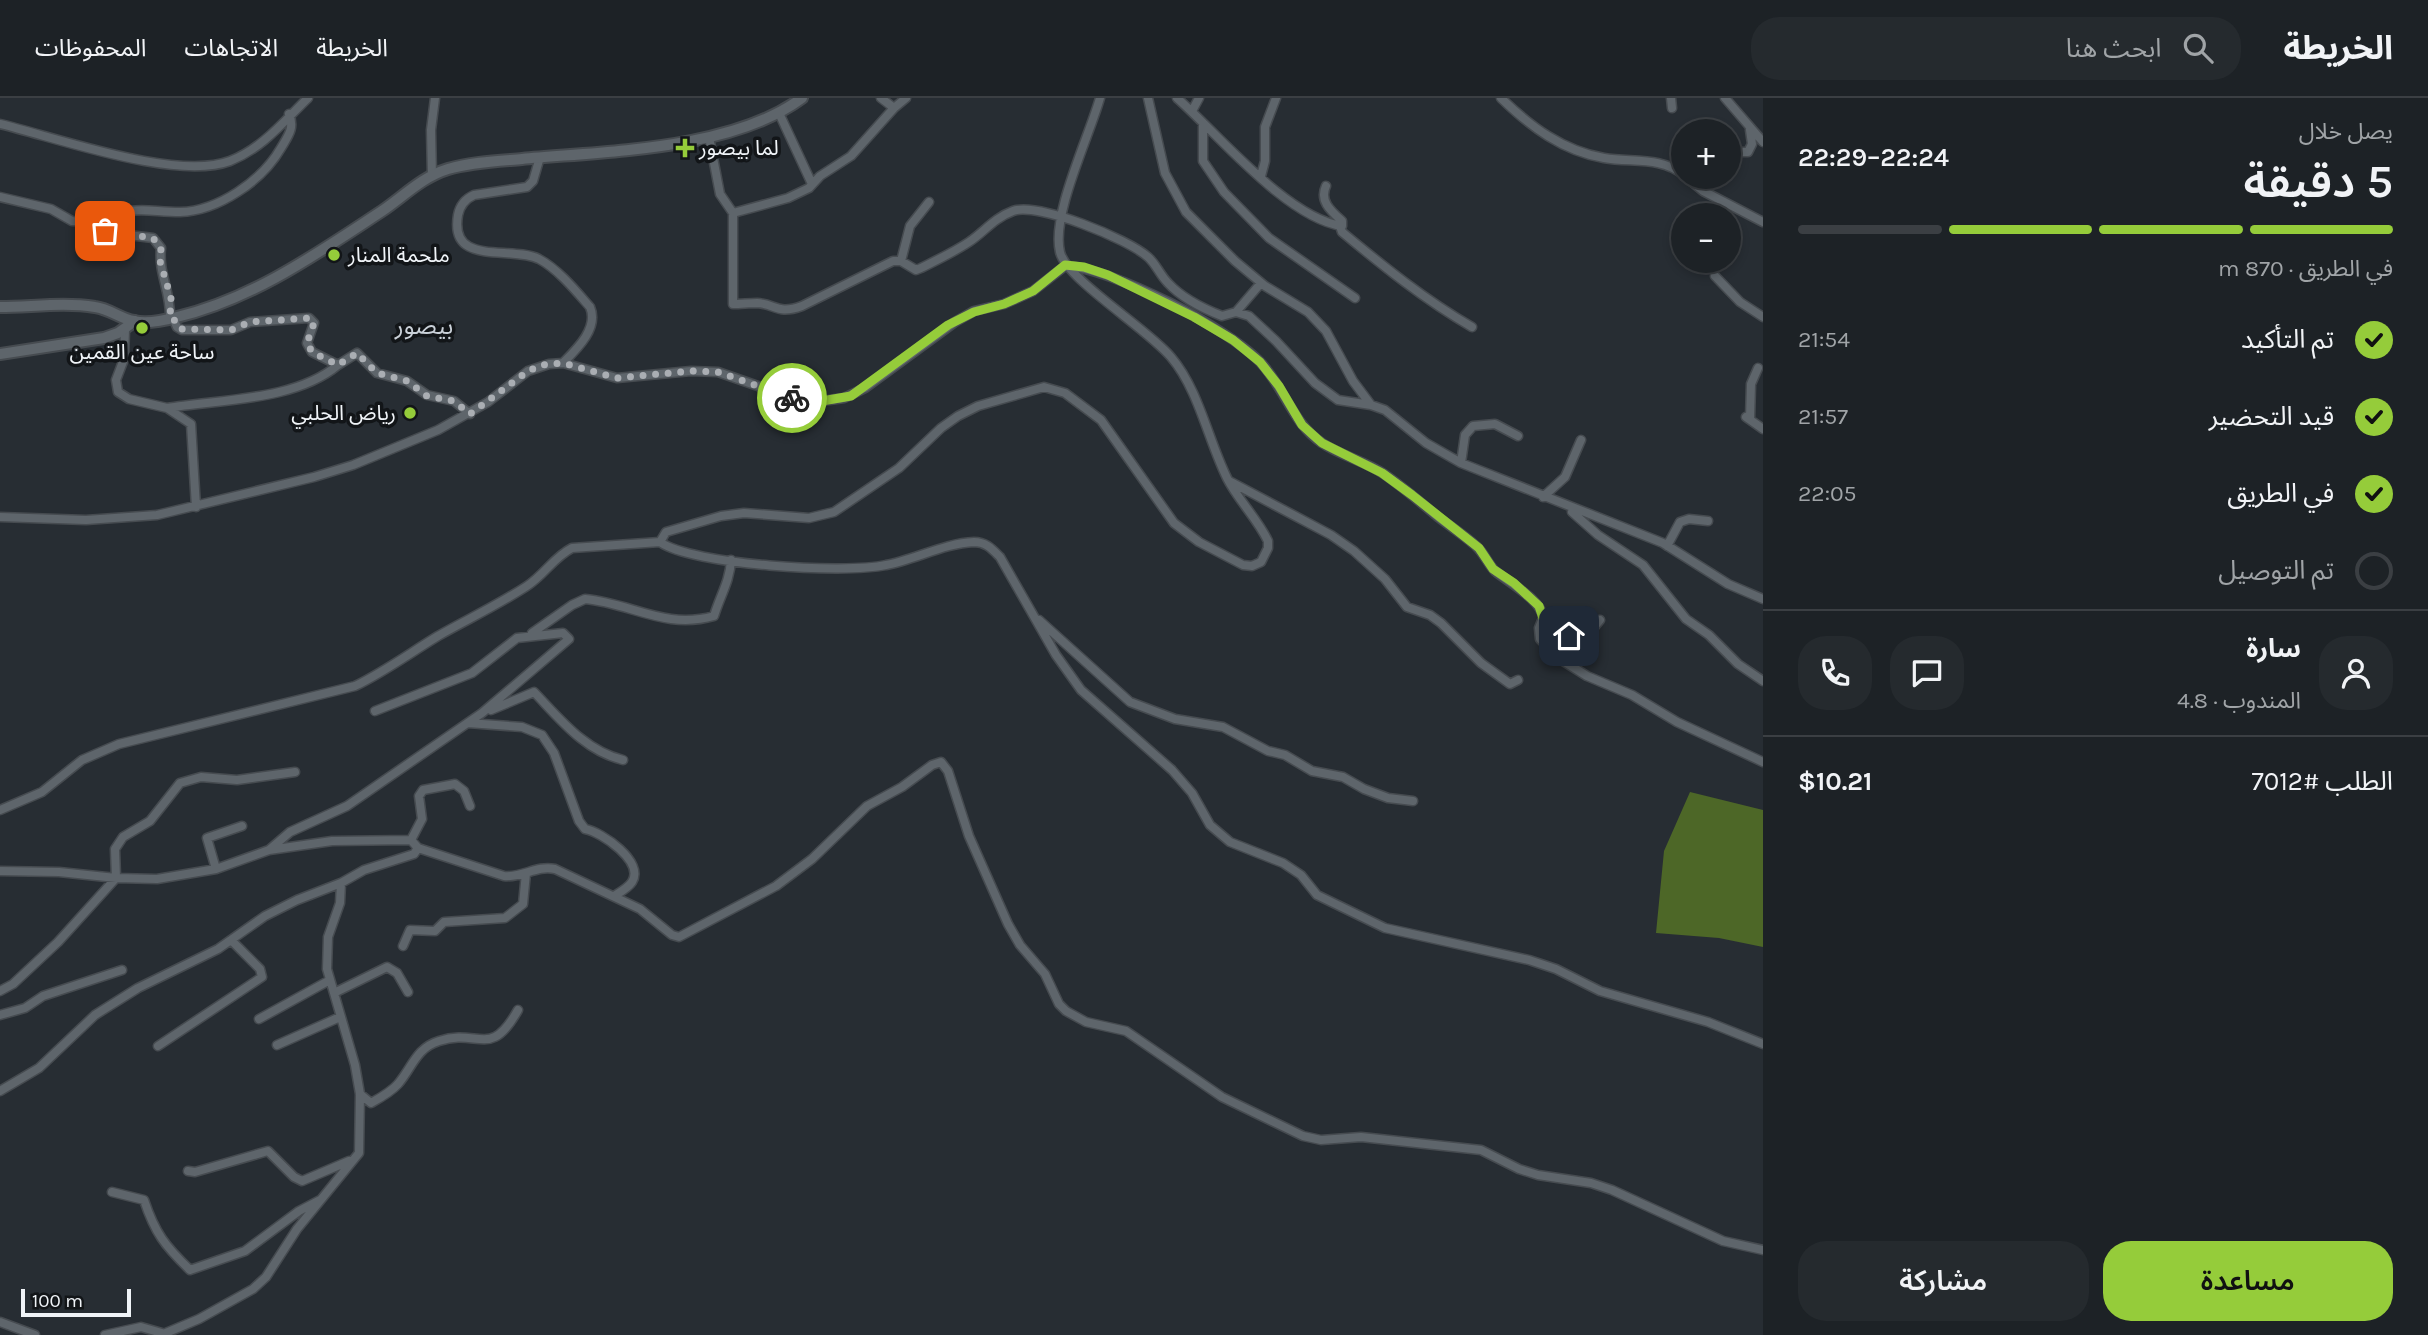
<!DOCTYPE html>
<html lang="ar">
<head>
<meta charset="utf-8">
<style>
	body { margin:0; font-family:Karla,"Noto Sans Arabic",sans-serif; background:#252a2e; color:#f1f3f6; direction:rtl; height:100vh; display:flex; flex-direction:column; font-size:26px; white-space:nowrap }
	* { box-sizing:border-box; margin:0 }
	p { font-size:23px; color:#a0a4a7 }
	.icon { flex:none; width:38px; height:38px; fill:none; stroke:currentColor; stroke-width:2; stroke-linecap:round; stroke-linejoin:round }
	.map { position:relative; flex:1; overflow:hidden; direction:ltr }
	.panel { display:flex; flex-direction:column; background:#1d2226; width:665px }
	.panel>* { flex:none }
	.controls { position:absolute; left:1671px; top:21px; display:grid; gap:14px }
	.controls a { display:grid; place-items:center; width:70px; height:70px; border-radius:50%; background:#1d2226; box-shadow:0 4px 10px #0003,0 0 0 2px #3b3f43; font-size:35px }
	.scale { position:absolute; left:21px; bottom:18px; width:110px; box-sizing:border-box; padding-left:7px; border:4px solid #f0f4f8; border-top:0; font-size:19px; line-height:24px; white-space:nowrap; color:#f0f4f8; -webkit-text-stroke:5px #121518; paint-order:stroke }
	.pin { position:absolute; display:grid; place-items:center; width:60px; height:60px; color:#fff; margin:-30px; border-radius:14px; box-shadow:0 4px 10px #0006 }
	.courier { position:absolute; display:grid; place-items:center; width:70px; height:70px; margin:-35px; border:5px solid #95cc3a; border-radius:50%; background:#fff; color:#222; box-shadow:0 2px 9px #0007 }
	.headline em { font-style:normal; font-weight:600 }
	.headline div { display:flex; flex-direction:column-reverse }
	.headline { display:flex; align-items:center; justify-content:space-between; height:119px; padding:0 35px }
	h1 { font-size:46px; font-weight:600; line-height:52px }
	.bar { display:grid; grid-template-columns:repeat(4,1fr); gap:10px 7px; align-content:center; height:84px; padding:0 35px }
	.bar i { height:9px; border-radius:5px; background:#3b3f43 }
	.bar .current { background:#95cc3a }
	.bar p { grid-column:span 4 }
	.line { display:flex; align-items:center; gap:18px; padding:0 35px; border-top:2px solid #3b3f43 }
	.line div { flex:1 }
	.round { display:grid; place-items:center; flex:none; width:74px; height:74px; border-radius:28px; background:#252a2e }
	ol { padding:0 35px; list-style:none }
	li { display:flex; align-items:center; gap:21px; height:77px }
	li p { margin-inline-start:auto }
	li .icon { padding:7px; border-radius:50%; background:#95cc3a; color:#111; stroke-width:4 }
	li:last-child { color:#a0a4a7 }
	li i { width:38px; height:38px; border:4px solid #3b3f43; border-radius:50% }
	.primary-button { display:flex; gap:14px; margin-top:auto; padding:14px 35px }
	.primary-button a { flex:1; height:80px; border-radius:28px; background:#95cc3a; color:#111; font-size:28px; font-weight:600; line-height:80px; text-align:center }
	.primary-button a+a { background:#252a2e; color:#f1f3f6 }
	header { display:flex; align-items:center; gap:42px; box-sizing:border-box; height:98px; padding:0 35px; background:#1d2226; border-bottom:2px solid #3b3f43 }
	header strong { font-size:33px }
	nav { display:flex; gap:38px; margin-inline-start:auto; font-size:24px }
	.search { width:490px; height:63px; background:#252a2e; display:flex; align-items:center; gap:18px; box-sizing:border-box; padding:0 24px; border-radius:28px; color:#a0a4a7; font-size:26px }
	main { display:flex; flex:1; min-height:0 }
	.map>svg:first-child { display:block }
	.forest { fill:#4d6727 }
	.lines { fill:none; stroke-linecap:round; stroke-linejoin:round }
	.minor-casing { stroke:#464b50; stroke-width:11 }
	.tertiary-casing { stroke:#464b50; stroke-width:14 }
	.minor { stroke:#5e656b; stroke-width:8 }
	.tertiary { stroke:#5e656b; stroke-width:10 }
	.done { stroke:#aaaeb3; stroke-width:7; stroke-dasharray:0 12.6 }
	.route { stroke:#95cc3a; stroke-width:9 }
	.poi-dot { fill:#95cc3a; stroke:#121518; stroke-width:2.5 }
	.labels { text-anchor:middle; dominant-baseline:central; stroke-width:7; stroke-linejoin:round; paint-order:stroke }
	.poi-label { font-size:21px; fill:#f0f4f8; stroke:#121518; text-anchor:start }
	.quarter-label { font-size:24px; fill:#cad1d9; stroke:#121518 }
</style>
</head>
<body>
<header>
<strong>الخريطة</strong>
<div class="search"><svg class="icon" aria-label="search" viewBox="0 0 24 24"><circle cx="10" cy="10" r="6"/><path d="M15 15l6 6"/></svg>ابحث هنا</div>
<nav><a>الخريطة</a><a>الاتجاهات</a><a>المحفوظات</a></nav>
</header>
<main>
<section class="panel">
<div class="headline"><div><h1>5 دقيقة</h1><p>يصل خلال</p></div><em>22:24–22:29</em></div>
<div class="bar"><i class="current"></i><i class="current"></i><i class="current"></i><i></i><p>في الطريق · 870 m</p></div>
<ol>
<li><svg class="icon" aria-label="check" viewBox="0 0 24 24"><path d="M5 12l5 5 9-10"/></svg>تم التأكيد<p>21:54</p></li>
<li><svg class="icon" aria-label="check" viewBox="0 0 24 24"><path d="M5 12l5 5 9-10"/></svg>قيد التحضير<p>21:57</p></li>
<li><svg class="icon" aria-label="check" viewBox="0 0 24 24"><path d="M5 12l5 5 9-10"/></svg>في الطريق<p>22:05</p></li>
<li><i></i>تم التوصيل</li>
</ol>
<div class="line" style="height:126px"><a class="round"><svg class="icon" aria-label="person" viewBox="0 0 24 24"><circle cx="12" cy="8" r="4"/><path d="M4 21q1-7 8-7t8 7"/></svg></a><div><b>سارة</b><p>المندوب · 4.8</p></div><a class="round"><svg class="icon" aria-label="chat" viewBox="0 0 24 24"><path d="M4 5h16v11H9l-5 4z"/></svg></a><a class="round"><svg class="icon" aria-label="phone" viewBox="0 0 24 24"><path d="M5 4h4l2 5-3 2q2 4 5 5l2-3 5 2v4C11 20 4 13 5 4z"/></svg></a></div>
<div class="line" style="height:91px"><div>الطلب #7012</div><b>$10.21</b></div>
<div class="primary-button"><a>مساعدة</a><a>مشاركة</a></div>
</section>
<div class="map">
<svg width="1763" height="1237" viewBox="0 0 1763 1237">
	<rect width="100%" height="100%" fill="#272d33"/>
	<path class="forest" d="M 1690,694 L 1763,712 L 1763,849 L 1719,840 L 1656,835 L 1664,753 Z"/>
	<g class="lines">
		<g class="minor-casing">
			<path id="minor" d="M 881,0 L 894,10 L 906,0
				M 1148,0 L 1165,75 L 1186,114 L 1235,163 L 1265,188 L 1308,214 L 1326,233 L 1353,283 L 1371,307
				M 1177,0 C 1218,36 1287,120 1342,128 L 1342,123 C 1331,113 1319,103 1326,88
				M 1501,0 C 1531,29 1563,53 1604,60 C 1632,65 1660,58 1684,77
				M 1671,0 L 1672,10
				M 1725,0 L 1763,44
				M 1192,13 L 1199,0
				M 779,15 L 812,86
				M 1203,25 L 1203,63 L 1224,94 L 1269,140 L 1355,200
				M 0,26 C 58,40 176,83 230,63 C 263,50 284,23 308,0
				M 709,39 L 720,96 L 733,115 L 788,100 L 809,90 L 820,78 L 851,58 L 894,10
				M 1729,48 L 1740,54 L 1748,54 L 1752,46 L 1750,32
				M 540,59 L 533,83 L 527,89 L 474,97 C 465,101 460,107 458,117 C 449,169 510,147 539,161 C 558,171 576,193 590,209 C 599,230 577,251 563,265
				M 432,78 L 431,32 L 435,0
				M 1261,78 L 1265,63 L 1265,29 L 1276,0
				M 1686,79 L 1703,93 L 1763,124
				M 0,99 L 51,111 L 72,123 L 102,124 L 105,133 L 112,135 L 153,140 L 161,150 C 158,175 171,194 170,220
				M 733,115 L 733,206 C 741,206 749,205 757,205 C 776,206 777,217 802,208 L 893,163 L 901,163 L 916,172 L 921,170 C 937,162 954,154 969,144 C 984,134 994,120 1013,113 C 1038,104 1128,141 1148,159 C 1156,166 1160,177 1168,185 C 1181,199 1204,211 1222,218 L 1236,214 L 1249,218 L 1276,243 L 1315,285 L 1338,302 L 1371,307 L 1385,312 L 1426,345 L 1461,365 L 1663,445 L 1728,486 L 1763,501
				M 102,124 C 131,106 147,114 180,114 C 218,113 262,83 281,50 C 288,38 295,30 289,16
				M 1340,128 L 1342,134 C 1383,168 1425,202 1472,229
				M 901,163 L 910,128 L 929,104
				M 1715,178 L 1740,204 L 1763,219
				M 1236,214 L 1261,185
				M 173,220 L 177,229 L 182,232 L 231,232 L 250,224 L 309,220 L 314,225 L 307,245 L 312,254 L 338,267 L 357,255 L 377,275 L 407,283 L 427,297 L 454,303 L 470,316
				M 125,231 L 124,261 L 116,282 L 118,294 L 129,301 L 167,310 L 191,326 L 196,409
				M 167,310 C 221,301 295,303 338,267
				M 1746,319 L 1763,331
				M 1750,321 L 1751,286 L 1758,270
				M 1461,365 L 1465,337 L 1473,328 L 1495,326 L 1518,338
				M 1231,384 L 1331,437 L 1354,453 L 1385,481 L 1407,509 L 1430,517 L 1441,525 L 1481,565 L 1510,586 L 1518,582
				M 1543,399 L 1565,379 L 1581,342
				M 1572,414 L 1598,437 L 1643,467 L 1686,521 L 1709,537 L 1738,566 L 1763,583
				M 0,419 L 86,422 L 157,417 L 314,379 L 353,367 L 438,332 L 488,304 L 528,273 L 549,266 L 563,265 L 617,280 L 691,273 L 718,274 L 792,300 L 822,303 L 844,300 L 865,290 L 955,224 L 974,213 L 1004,206 L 1033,193 L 1065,168 C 1110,169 1231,231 1262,266 C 1284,290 1294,327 1322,345 C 1341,358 1365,363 1384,376 C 1403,389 1420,404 1438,419 C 1451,429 1464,437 1476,448 C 1484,455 1488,466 1495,473 C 1508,484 1542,502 1543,520 L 1539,530 L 1540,541 L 1560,561 L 1587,578 L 1632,597 L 1677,624 L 1763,664
				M 660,444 C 692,467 845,476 886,467 C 914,462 945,445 974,444 C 986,444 992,451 1000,459 L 1056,557 L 1081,592 L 1172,672 L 1192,695 L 1210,727 L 1230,744 L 1283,765 L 1301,777 L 1317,797 L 1385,830 L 1529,862 L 1556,871 L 1600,893 L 1708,924 L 1763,946
				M 1667,448 L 1680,424 L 1689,421 L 1708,423
				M 1543,520 L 1578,545 L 1582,544 L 1600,522
				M 1039,522 L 1130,604 L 1175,621 L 1223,629 L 1268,653 L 1285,657 L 1312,673 L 1343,679 L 1364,691 L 1388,700 L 1413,703
				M 532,535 L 572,507 L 585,501 C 631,505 665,532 714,518 C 720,498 730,483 731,462
				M 491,612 L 534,594 C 560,621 585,653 623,662
				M 468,625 L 522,629 L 542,637 L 554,655 L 579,723 L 585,731 C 602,734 645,764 632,784 C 628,790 619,795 614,798
				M 0,712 L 42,694 L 82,662 L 119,646 L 355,588 C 384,574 410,555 438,538 C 468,521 498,507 527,488 C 544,477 554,459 572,450 L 660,444 L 666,434 L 721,418 L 744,415 L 809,420 L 834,414 L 899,370 L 941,330 L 958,318 L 978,308 L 1044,289 L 1065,295 L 1101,322 L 1174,425 L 1199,444 L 1243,467 L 1252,468 L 1261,464 L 1268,450 L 1268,443 C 1257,420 1238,402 1227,380 C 1208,342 1199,292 1171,259 C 1148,231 1066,181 1060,154 C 1051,117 1089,39 1100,0
				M 411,742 L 422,721 L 419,698 L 423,692 L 455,686 L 464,693 L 470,708
				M 418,750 L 504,778 C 523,780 536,767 555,771 L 640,811 L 672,837 L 679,839 L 776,788 L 812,761 L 867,708 L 902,689 L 932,667 L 941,664 L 948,673 L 969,738 L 1008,826 L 1020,847 L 1045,876 L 1059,906 L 1066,913 L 1086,924 L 1126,933 L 1222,999 L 1303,1038 L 1321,1042 L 1361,1039 L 1481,1052 L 1519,1071 L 1538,1077 L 1591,1085 L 1612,1092 L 1723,1143 L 1763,1152
				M 269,752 L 290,734 L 347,708 L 482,615 L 569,541 L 563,535 L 517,540 L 472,575 L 375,613
				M 216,771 L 207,740 L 242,728
				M 0,773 L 59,774 L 116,780 L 157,781 L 216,771 L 269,752 L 332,743 L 411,742 L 418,750 L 414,756 L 364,772 L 341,785 L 297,802 L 265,818 L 218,851 L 138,890 L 95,917 L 39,970 L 0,993
				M 403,848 L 410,832 L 435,833 L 444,824 L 505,820 L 523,806 L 526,775
				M 0,893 L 13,886 L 58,844 L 116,780 L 115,751 L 123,739 L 150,723 L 180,685 L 201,679 L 237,682 L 295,674
				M 334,895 L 387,869 L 397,875 L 408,894
				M 0,917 L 25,910 L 43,898 L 122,872
				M 259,921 L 330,882
				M 277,947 L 340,919
				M 158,948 L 262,879 L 260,871 L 231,842
				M 360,996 L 371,1005 C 380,1000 391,994 398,986 C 412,970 416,950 439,943 C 479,930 490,962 518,912
				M 188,1073 L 195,1074 L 268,1053 L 294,1079 L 302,1083 L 349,1063
				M 112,1094 L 144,1102 C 155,1135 165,1148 190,1172 L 245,1153 L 299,1113 L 320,1102
				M 0,1224 L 35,1237
				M 105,1237 L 141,1229 L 162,1235
				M 161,1237 L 199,1221 L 253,1191 L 266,1179 L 297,1131 L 359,1055 L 360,996 L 355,967 L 327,871 L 328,839 L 340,805 L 341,785"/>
		</g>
		<g class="tertiary-casing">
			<path id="tertiary" d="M 0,209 C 31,209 64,204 95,209 C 110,211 121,221 134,223 C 146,226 166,222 177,219 C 253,201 318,155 382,113 C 404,98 422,79 448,71 C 472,64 498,63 522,61 C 607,53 732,52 802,0
				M 0,256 L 104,240 L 118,235 L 135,223"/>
		</g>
		<use href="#minor" class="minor"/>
		<use href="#tertiary" class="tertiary"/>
	</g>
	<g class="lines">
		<path class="done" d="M 105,133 L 153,140 L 161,150 L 160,163 L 171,200 L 170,220 L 173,220 L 180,231 L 231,232 L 250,224 L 309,220 L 314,225 L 307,245 L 312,254 L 338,267 L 357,255 L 377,275 L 407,283 L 427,298 L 454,303 L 470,316 L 528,273 L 542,267 L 563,265 L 617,280 L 691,273 L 718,274 L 792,300"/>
		<path class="route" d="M 792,300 L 822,303 L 851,298 L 948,227 L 974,214 L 1004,206 L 1033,193 L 1065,167 L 1084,169 L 1108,177 L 1194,219 L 1233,242 L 1260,264 L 1279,288 L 1302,327 L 1322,345 L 1382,375 L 1412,397 L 1479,450 L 1493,471 L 1514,485 L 1539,508 L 1543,520 L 1569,538"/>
	</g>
	<g class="poi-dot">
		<path d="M681.5 39.5h7v7h7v7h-7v7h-7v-7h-7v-7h7z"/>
		<circle cx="334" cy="157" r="7"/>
		<circle cx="142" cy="230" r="7"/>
		<circle cx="410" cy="315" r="7"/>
	</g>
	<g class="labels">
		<g class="poi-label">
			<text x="699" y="50">لما بيصور</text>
			<text x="348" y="157">ملحمة المنار</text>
			<text x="142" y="254" text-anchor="middle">ساحة عين القمين</text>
			<text x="396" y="315" text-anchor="end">رياض الحلبي</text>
		</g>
		<g class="quarter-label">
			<text x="424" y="228">بيصور</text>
		</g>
	</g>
</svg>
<div class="controls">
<a>+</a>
<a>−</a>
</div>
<div class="scale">100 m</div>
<div class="pin" style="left:105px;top:133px;background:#ea580c"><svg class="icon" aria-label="bag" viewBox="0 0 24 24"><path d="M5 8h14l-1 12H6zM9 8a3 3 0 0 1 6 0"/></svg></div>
<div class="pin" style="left:1569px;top:538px;background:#1f2937"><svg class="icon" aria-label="home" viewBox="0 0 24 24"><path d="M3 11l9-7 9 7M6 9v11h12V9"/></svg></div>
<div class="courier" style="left:792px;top:300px"><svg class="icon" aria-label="bike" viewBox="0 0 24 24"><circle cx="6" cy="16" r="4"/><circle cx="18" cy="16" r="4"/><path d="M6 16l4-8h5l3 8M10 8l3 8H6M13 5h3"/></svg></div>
</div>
</main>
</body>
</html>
